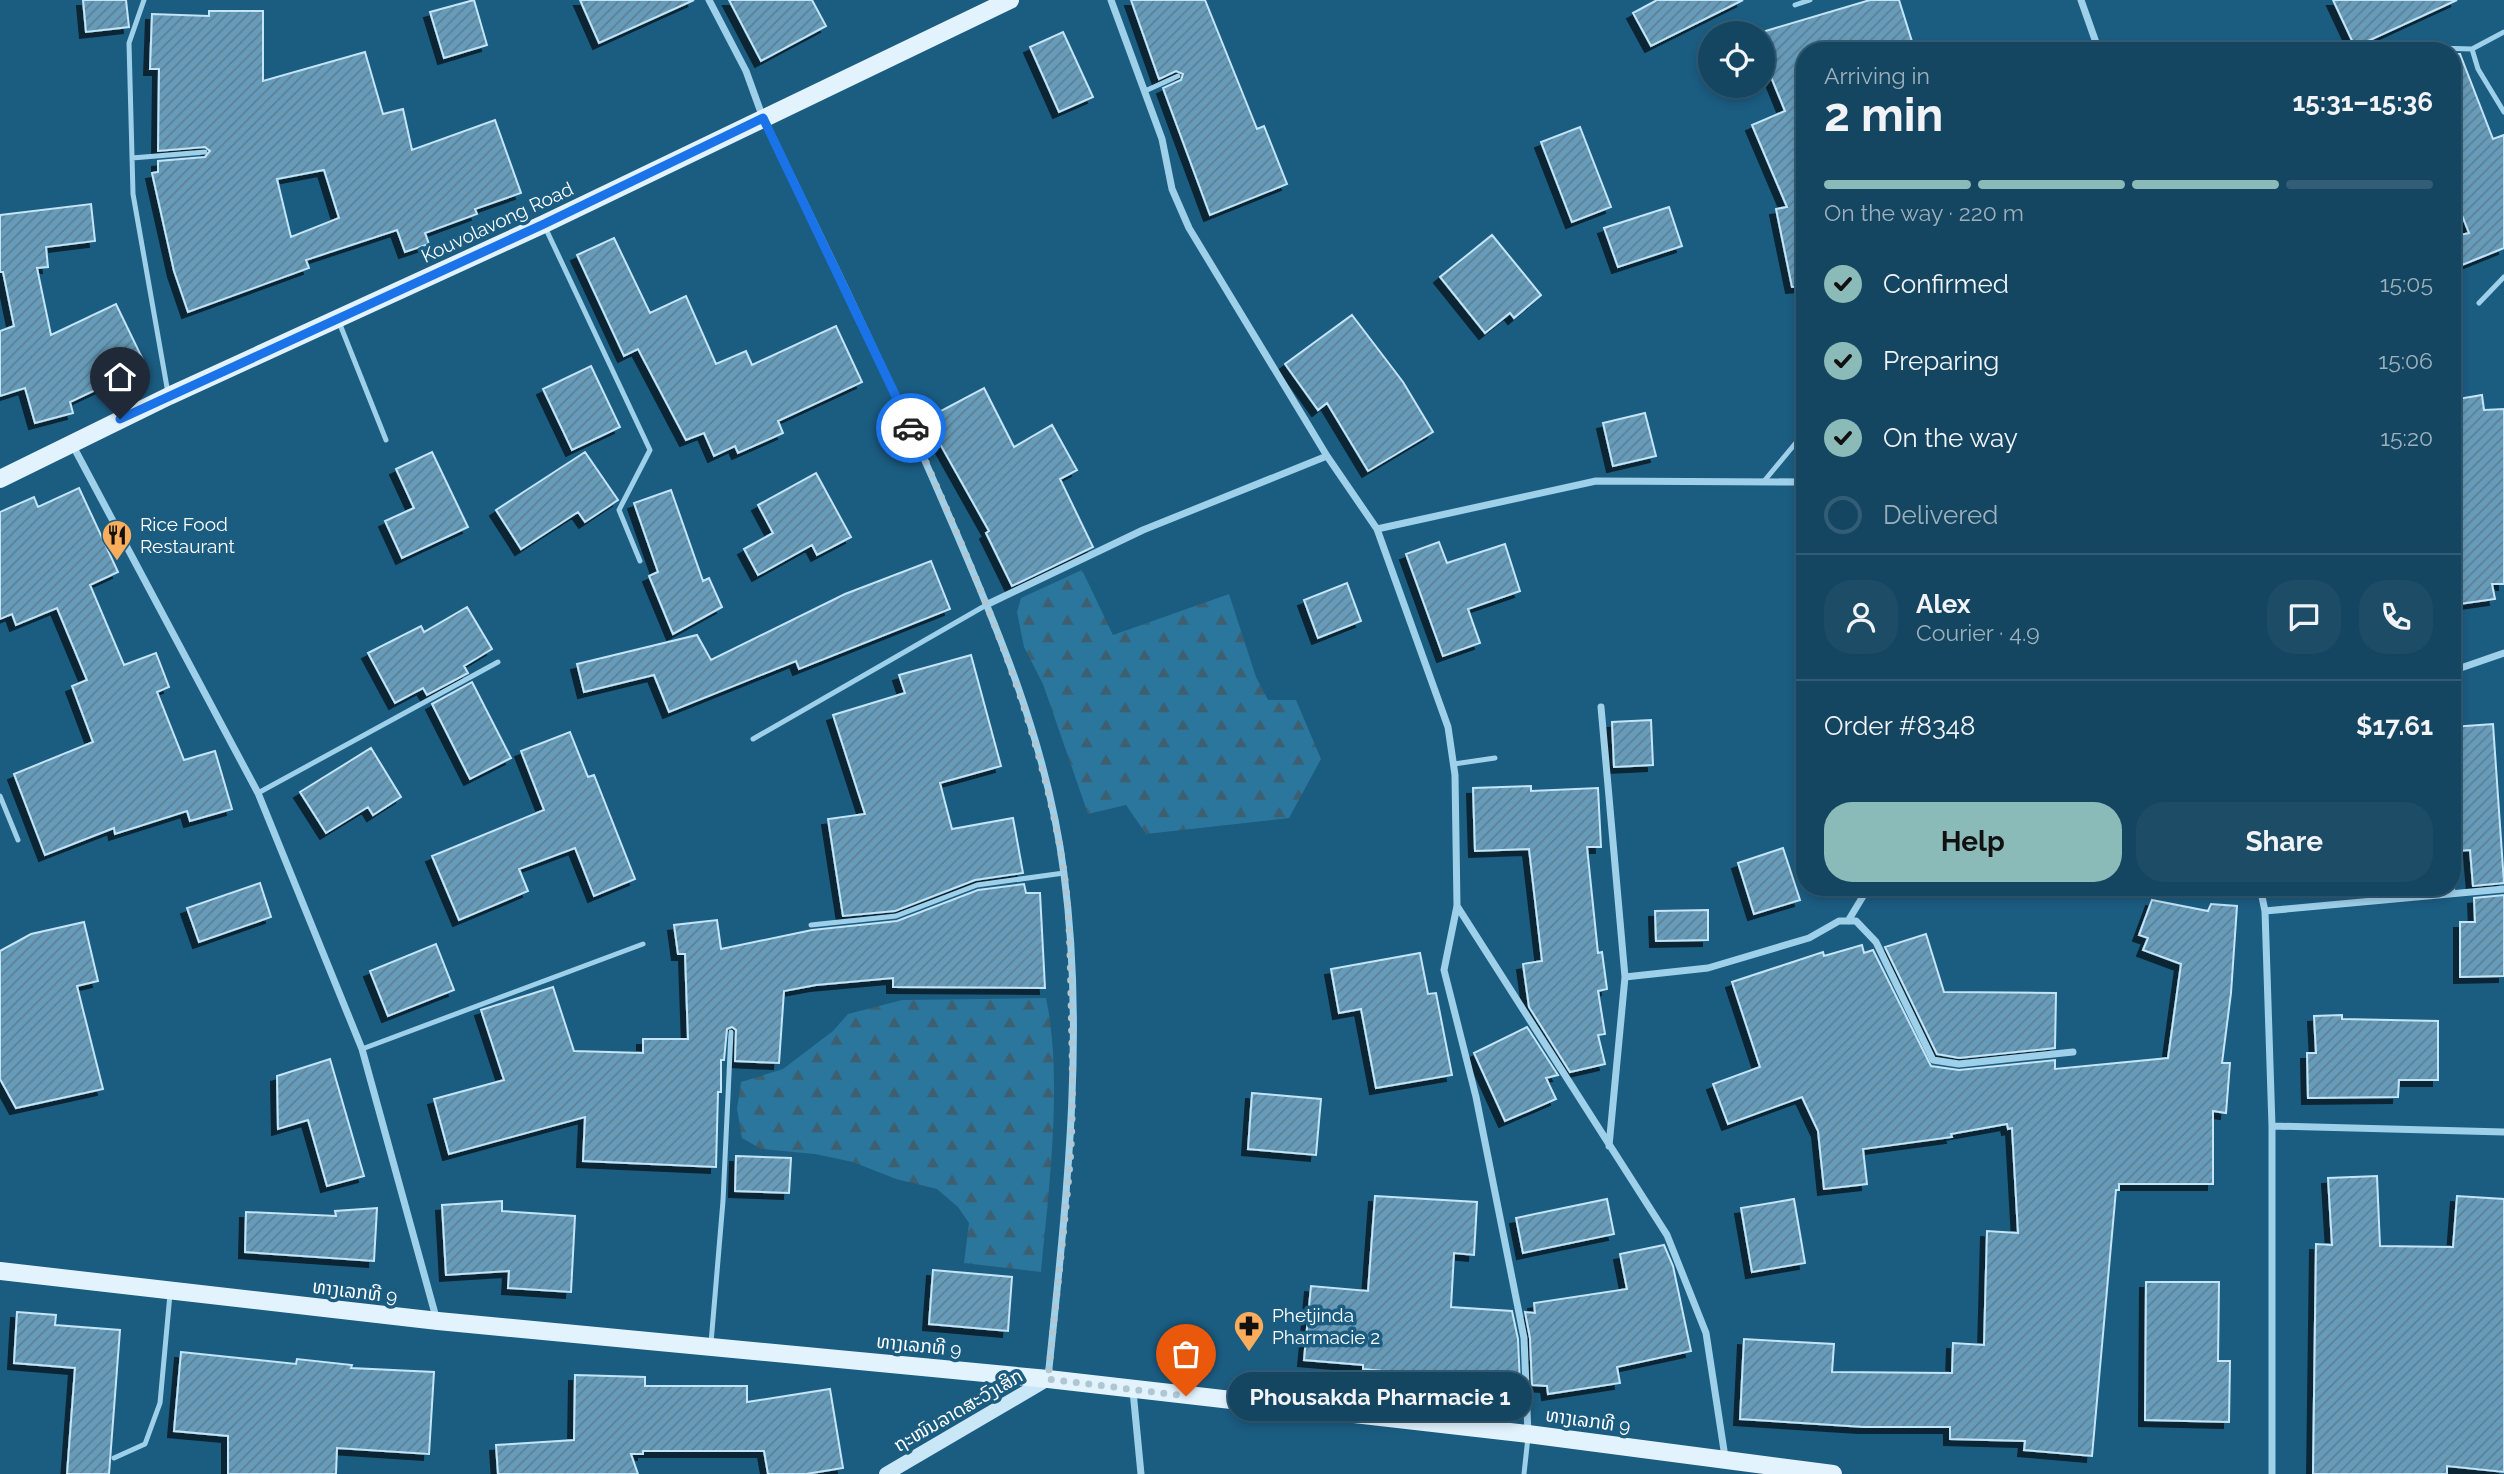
<!DOCTYPE html>
<html lang="en">
<head>
<meta charset="utf-8">
<style>
	body { margin:0; font-family:Raleway,"Noto Sans Lao",sans-serif; background:#1d4c67; color:#f1f3f6; height:100vh; display:flex; flex-direction:column; font-size:26px; white-space:nowrap }
	* { box-sizing:border-box; margin:0 }
	p { font-size:23px; color:#9db1bd }
	.icon { flex:none; width:38px; height:38px; fill:none; stroke:currentColor; stroke-width:2; stroke-linecap:round; stroke-linejoin:round }
	.map { position:relative; flex:1; overflow:hidden }
	.details { position:absolute; left:1796px; top:42px; width:665px; height:854px; display:flex; flex-direction:column; background:#144561; border-radius:28px; box-shadow:0 4px 10px #0003,0 0 0 2px #335d76 }
	.details>* { flex:none }
	.buttons { position:absolute; left:1698px; top:21px; display:grid; gap:14px }
	.buttons a { display:grid; place-items:center; width:77px; height:77px; border-radius:50%; background:#144561; box-shadow:0 4px 10px #0003,0 0 0 2px #335d76; font-size:35px }
	.pin { position:absolute; display:grid; place-items:center; width:60px; height:60px; color:#fff; margin:-72px -30px; border-radius:50% 50% 50% 0; rotate:-45deg; box-shadow:0 0 7px #0007 }
	.pin .icon { rotate:45deg }
	.courier { position:absolute; display:grid; place-items:center; width:70px; height:70px; margin:-35px; border:5px solid #1a73e8; border-radius:50%; background:#fff; color:#222; box-shadow:0 2px 9px #0007 }
	.bubble { position:absolute; height:49px; border-radius:24px; background:#144561; box-shadow:0 4px 10px #0003,0 0 0 2px #335d76; font-size:23px; font-weight:700; line-height:49px; text-align:center }
	.headline em { font-style:normal; font-weight:700 }
	.headline div { display:flex; flex-direction:column-reverse }
	.headline { display:flex; align-items:center; justify-content:space-between; height:119px; padding:0 28px }
	h1 { font-size:46px; font-weight:700; line-height:52px }
	.bar { display:grid; grid-template-columns:repeat(4,1fr); gap:10px 7px; align-content:center; height:84px; padding:0 28px }
	.bar i { height:9px; border-radius:5px; background:#335d76 }
	.bar .active { background:#8bbbb9 }
	.bar p { grid-column:span 4 }
	.line { display:flex; align-items:center; gap:18px; padding:0 28px; border-top:2px solid #335d76 }
	.line div { flex:1 }
	.round { display:grid; place-items:center; flex:none; width:74px; height:74px; border-radius:28px; background:#1d4c67 }
	ol { padding:0 28px; list-style:none }
	li { display:flex; align-items:center; gap:21px; height:77px }
	li p { margin-inline-start:auto }
	li .icon { padding:7px; border-radius:50%; background:#8bbbb9; color:#111; stroke-width:4 }
	li:last-child { color:#9db1bd }
	li i { width:38px; height:38px; border:4px solid #335d76; border-radius:50% }
	.cta { display:flex; gap:14px; margin-top:auto; padding:14px 28px }
	.cta a { flex:1; height:80px; border-radius:28px; background:#8bbbb9; color:#111; font-size:28px; font-weight:700; line-height:80px; text-align:center }
	.cta a+a { background:#1d4c67; color:#f1f3f6 }
	.map>svg:first-child { display:block }
	.forest { fill:url(#forest-firs) }
	.building { fill:url(#building-hatch); stroke:#c3e5f7; stroke-width:2; fill-rule:evenodd; filter:url(#shadow) }
	.lines { fill:none; stroke-linecap:round; stroke-linejoin:round }
	.lane { stroke:#9fd0ea; stroke-width:5 }
	.street { stroke:#9fd0ea; stroke-width:7 }
	.secondary { stroke:#cae7f7; stroke-width:14 }
	.primary { stroke:#e2f3fe; stroke-width:18 }
	.done { stroke:#afc6d3; stroke-width:7; stroke-dasharray:0 12.6 }
	.route { stroke:#1a73e8; stroke-width:9 }
	.labels { text-anchor:middle; dominant-baseline:central; stroke-width:7; stroke-linejoin:round; paint-order:stroke }
	.street-label { font-size:19px; fill:#fff; stroke:#1b5c81 }
	.poi-label { font-size:19px; fill:#fff; stroke:#1b5c81; text-anchor:start }
</style>
</head>
<body>
<div class="map">
<svg width="2504" height="1474" viewBox="0 0 2504 1474">
	<defs>
		<pattern id="forest-firs" width="22" height="20" patternUnits="userSpaceOnUse" patternTransform="scale(1.75)"><rect width="22" height="20" fill="#2a769d"/><path d="M5 1l3.5 6h-7zM16 11l3.5 6h-7z" fill="#3d5f70"/></pattern>
		<pattern id="building-hatch" width="6" height="6" patternUnits="userSpaceOnUse" patternTransform="scale(1.75)"><rect width="6" height="6" fill="#669cba"/><path d="M-1 1l2-2M0 6l6-6M5 7l2-2" fill="none" stroke="#5d8094"/></pattern>
		<filter id="shadow"><feDropShadow dx="-6" dy="6" stdDeviation="0" flood-color="#0009"/></filter>
	</defs>
	<rect width="100%" height="100%" fill="#1b5c81"/>
	<path class="forest" d="M 1082,570 L 1113,635 L 1229,594 L 1256,677 L 1268,700 L 1296,700 L 1321,759 L 1289,818 L 1146,834 L 1126,805 L 1088,814 L 1043,684 L 1024,647 L 1017,612 L 1021,598 Z
		M 1046,998 C 1063,1078 1049,1189 1041,1272 L 964,1263 L 969,1223 L 958,1207 L 937,1189 L 896,1179 L 853,1162 L 815,1154 L 761,1149 L 742,1138 L 737,1109 L 741,1082 L 783,1069 L 833,1031 L 848,1014 L 902,1000 Z"/>
	<path class="building" d="M 83,0 L 126,0 L 129,27 L 86,32 Z
		M 474,0 L 487,45 L 444,58 L 430,12 Z
		M 580,0 L 694,0 L 599,43 Z
		M 729,0 L 812,0 L 826,26 L 761,61 Z
		M 1131,0 L 1205,0 L 1257,129 L 1264,126 L 1287,184 L 1210,215 L 1163,88 L 1181,80 L 1183,74 L 1176,71 L 1159,79 Z
		M 1657,0 L 1743,0 L 1651,46 L 1633,13 Z
		M 1870,0 L 1899,0 L 1915,51 L 1804,51 L 1804,286 L 1792,287 L 1776,209 L 1787,207 L 1752,125 L 1785,111 L 1762,55 L 1762,32 Z
		M 2333,0 L 2457,0 L 2355,47 Z
		M 209,11 L 263,11 L 263,81 L 365,52 L 383,114 L 403,109 L 412,150 L 495,120 L 521,193 L 475,209 L 477,214 L 425,233 L 429,244 L 405,252 L 397,230 L 306,260 L 309,268 L 188,312 L 174,271 L 152,173 L 158,172 L 158,161 L 205,157 L 210,151 L 205,147 L 158,151 L 159,69 L 150,69 L 152,14 L 209,16 ZM 324,170 L 339,218 L 291,237 L 277,179 Z
		M 1063,32 L 1093,97 L 1059,112 L 1030,47 Z
		M 2452,54 L 2460,54 L 2493,139 L 2504,135 L 2504,248 L 2452,269 L 2452,237 L 2469,233 L 2452,190 Z
		M 1580,127 L 1611,207 L 1572,222 L 1541,142 Z
		M 91,204 L 95,241 L 46,247 L 48,267 L 37,268 L 51,335 L 116,304 L 146,366 L 70,402 L 73,413 L 35,423 L 25,388 L 0,396 L 0,331 L 14,326 L 3,272 L 0,272 L 0,215 Z
		M 1669,207 L 1682,246 L 1618,267 L 1604,228 Z
		M 1492,235 L 1541,295 L 1514,318 L 1510,313 L 1485,333 L 1440,277 Z
		M 614,238 L 650,313 L 686,296 L 716,364 L 746,351 L 752,365 L 836,326 L 862,382 L 778,421 L 783,433 L 738,453 L 735,446 L 714,456 L 704,433 L 686,440 L 638,349 L 624,356 L 577,255 Z
		M 1352,315 L 1403,382 L 1433,432 L 1368,471 L 1327,403 L 1318,410 L 1285,364 Z
		M 591,366 L 620,427 L 572,450 L 543,389 Z
		M 984,388 L 1014,447 L 1052,425 L 1077,470 L 1060,479 L 1093,547 L 1012,586 L 986,533 L 989,531 L 926,419 Z
		M 2482,395 L 2484,410 L 2504,409 L 2504,584 L 2492,584 L 2495,599 L 2452,605 L 2452,400 Z
		M 1645,413 L 1656,456 L 1613,466 L 1603,423 Z
		M 432,452 L 468,527 L 402,558 L 385,521 L 414,508 L 396,469 Z
		M 585,452 L 618,500 L 585,522 L 578,512 L 521,549 L 496,510 Z
		M 816,473 L 851,537 L 817,555 L 812,545 L 758,575 L 744,549 L 773,533 L 758,505 Z
		M 79,488 L 118,572 L 90,585 L 124,665 L 156,653 L 169,687 L 157,692 L 184,760 L 215,751 L 232,809 L 190,821 L 187,811 L 115,834 L 114,828 L 45,855 L 14,774 L 93,742 L 72,686 L 87,680 L 57,608 L 16,625 L 12,614 L 0,619 L 0,512 L 34,497 L 38,507 Z
		M 671,490 L 703,581 L 709,578 L 722,607 L 673,634 L 649,576 L 658,572 L 634,503 Z
		M 1439,542 L 1447,563 L 1505,544 L 1520,591 L 1468,609 L 1480,643 L 1443,656 L 1406,554 Z
		M 931,561 L 950,609 L 799,669 L 796,661 L 669,712 L 654,675 L 584,692 L 577,664 L 697,635 L 711,660 L 845,594 Z
		M 1347,583 L 1361,621 L 1318,638 L 1304,600 Z
		M 467,607 L 492,649 L 464,666 L 468,673 L 427,695 L 423,688 L 395,703 L 368,653 L 421,626 L 424,632 Z
		M 971,655 L 1001,766 L 940,783 L 952,829 L 1013,818 L 1023,873 L 975,880 L 895,911 L 843,916 L 828,819 L 865,814 L 833,715 L 905,693 L 899,675 Z
		M 472,682 L 511,758 L 470,779 L 432,704 Z
		M 1651,720 L 1653,765 L 1614,767 L 1612,722 Z
		M 2493,724 L 2504,883 L 2473,886 L 2470,850 L 2457,851 L 2452,799 L 2452,727 Z
		M 570,732 L 588,777 L 594,775 L 635,879 L 594,896 L 575,848 L 519,869 L 528,891 L 459,920 L 432,856 L 544,810 L 521,751 Z
		M 371,748 L 401,797 L 373,815 L 368,807 L 326,833 L 300,792 Z
		M 1531,786 L 1531,791 L 1598,788 L 1601,847 L 1587,847 L 1598,953 L 1602,952 L 1607,989 L 1598,991 L 1605,1034 L 1598,1035 L 1605,1064 L 1570,1072 L 1529,1007 L 1523,964 L 1542,961 L 1529,849 L 1475,851 L 1473,788 Z
		M 1783,848 L 1800,900 L 1754,914 L 1738,863 Z
		M 260,883 L 271,917 L 199,942 L 187,908 Z
		M 1024,884 L 1026,893 L 1040,893 L 1045,988 L 893,987 L 893,978 L 816,985 L 784,991 L 779,1063 L 735,1061 L 736,1030 L 732,1027 L 727,1029 L 724,1060 L 721,1060 L 721,1092 L 718,1092 L 716,1167 L 583,1161 L 585,1117 L 449,1154 L 434,1099 L 504,1080 L 481,1010 L 553,987 L 574,1051 L 643,1053 L 643,1039 L 688,1039 L 685,954 L 678,954 L 674,925 L 717,920 L 721,949 L 812,930 L 897,921 L 978,890 Z
		M 2504,895 L 2504,976 L 2460,977 L 2460,922 L 2475,922 L 2474,898 Z
		M 2152,900 L 2208,911 L 2211,904 L 2237,906 L 2231,993 L 2222,1063 L 2230,1063 L 2226,1113 L 2213,1111 L 2213,1184 L 2119,1184 L 2119,1190 L 2116,1190 L 2092,1456 L 2024,1450 L 2025,1441 L 1950,1439 L 1950,1427 L 1864,1427 L 1740,1419 L 1744,1339 L 1834,1344 L 1832,1372 L 1952,1373 L 1953,1343 L 1984,1345 L 1987,1231 L 2018,1233 L 2012,1128 L 2008,1129 L 2007,1124 L 1951,1134 L 1952,1137 L 1863,1149 L 1867,1184 L 1824,1189 L 1818,1131 L 1802,1097 L 1728,1124 L 1713,1084 L 1760,1067 L 1732,982 L 1823,952 L 1824,956 L 1862,945 L 1864,953 L 1873,950 L 1931,1066 L 1959,1070 L 2055,1060 L 2055,1069 L 2168,1058 L 2181,964 L 2143,950 L 2148,938 L 2139,935 Z
		M 1708,910 L 1708,940 L 1656,941 L 1655,911 Z
		M 84,922 L 98,981 L 77,986 L 103,1089 L 16,1108 L 0,1079 L 0,951 L 31,934 Z
		M 1926,934 L 1944,992 L 2056,993 L 2055,1048 L 1959,1058 L 1937,1054 L 1885,947 Z
		M 436,944 L 454,990 L 388,1016 L 370,971 Z
		M 1420,953 L 1428,994 L 1436,993 L 1452,1075 L 1376,1088 L 1361,1009 L 1339,1013 L 1331,969 Z
		M 2342,1015 L 2342,1019 L 2438,1021 L 2438,1080 L 2399,1080 L 2398,1097 L 2308,1098 L 2307,1053 L 2316,1053 L 2314,1016 Z
		M 1527,1027 L 1558,1075 L 1546,1078 L 1556,1099 L 1505,1121 L 1474,1053 Z
		M 330,1059 L 364,1176 L 327,1186 L 308,1120 L 278,1129 L 277,1076 Z
		M 1252,1093 L 1321,1099 L 1316,1155 L 1248,1149 Z
		M 736,1156 L 791,1158 L 789,1193 L 735,1191 Z
		M 2377,1176 L 2380,1246 L 2453,1247 L 2457,1196 L 2504,1199 L 2504,1472 L 2447,1466 L 2447,1474 L 2313,1474 L 2316,1244 L 2332,1245 L 2328,1178 Z
		M 1375,1196 L 1477,1202 L 1474,1255 L 1454,1253 L 1451,1307 L 1512,1311 L 1518,1339 L 1520,1384 L 1363,1369 L 1363,1365 L 1304,1360 L 1311,1286 L 1368,1291 Z
		M 1607,1199 L 1614,1234 L 1523,1253 L 1516,1218 Z
		M 1794,1199 L 1805,1263 L 1752,1272 L 1741,1208 Z
		M 502,1201 L 502,1211 L 575,1216 L 571,1292 L 508,1288 L 509,1271 L 446,1275 L 442,1205 Z
		M 377,1208 L 374,1261 L 245,1252 L 246,1212 L 336,1216 L 335,1211 Z
		M 1664,1245 L 1673,1266 L 1691,1351 L 1617,1367 L 1620,1383 L 1548,1394 L 1547,1386 L 1532,1385 L 1530,1338 L 1525,1312 L 1535,1313 L 1534,1303 L 1627,1289 L 1620,1254 Z
		M 933,1270 L 1012,1277 L 1008,1331 L 929,1324 Z
		M 2146,1282 L 2219,1282 L 2218,1361 L 2230,1361 L 2229,1422 L 2145,1420 Z
		M 17,1312 L 56,1315 L 55,1325 L 120,1330 L 109,1474 L 67,1474 L 75,1368 L 14,1363 Z
		M 181,1352 L 296,1364 L 297,1359 L 352,1365 L 351,1368 L 434,1372 L 429,1454 L 337,1448 L 336,1474 L 228,1474 L 228,1436 L 174,1431 Z
		M 575,1375 L 645,1377 L 645,1386 L 747,1386 L 747,1402 L 830,1389 L 843,1468 L 806,1474 L 768,1474 L 764,1451 L 643,1451 L 643,1454 L 631,1454 L 638,1474 L 498,1474 L 496,1445 L 574,1440 Z"/>
	<g class="lines">
		<path class="lane" d="M 144,0 L 129,43 L 133,194 L 168,393
			M 1795,5 L 1810,0
			M 2472,49 L 2478,69 L 2504,112
			M 2427,51 L 2437,48 L 2472,49 L 2504,32
			M 1145,91 L 1178,76
			M 132,158 L 205,152
			M 545,227 L 650,450 L 619,510 L 640,561
			M 2479,303 L 2504,277
			M 339,322 L 386,440
			M 1765,480 L 1804,433
			M 753,739 L 988,604
			M 1454,764 L 1495,758
			M 258,793 L 498,662
			M 0,796 L 18,840
			M 2452,882 L 2453,894
			M 811,925 L 896,916 L 977,885 L 1064,873
			M 362,1049 L 643,944
			M 711,1343 L 723,1201 L 731,1032
			M 114,1458 L 145,1444 L 160,1403 L 170,1294
			M 1524,1474 L 1528,1437"/>
		<path class="street" d="M 709,0 L 746,71 L 763,118 C 826,247 889,377 946,509 C 997,626 1048,746 1064,874 C 1086,1041 1065,1211 1048,1378
			M 1111,0 L 1162,139 L 1172,189 L 1189,228 L 1327,456 L 1377,529 L 1448,727 L 1455,775 L 1457,906 L 1444,970 L 1476,1097 L 1524,1338 L 1528,1434
			M 2081,0 L 2099,51
			M 72,444 L 258,793 L 362,1049 L 437,1321
			M 1377,529 L 1596,481 L 1804,482
			M 988,604 L 1143,530 L 1327,456
			M 2452,671 L 2504,653
			M 1601,707 L 1625,977
			M 2260,887 L 2265,911 L 2272,1126 L 2272,1474
			M 1457,906 L 1667,1235 L 1706,1333 L 1725,1457
			M 2265,911 L 2504,889
			M 1848,921 L 1865,893 L 1878,887
			M 2272,1126 L 2504,1132
			M 1609,1146 L 1625,977 L 1708,968 L 1809,938 L 1839,921 L 1856,921 L 1876,942 L 1933,1060 L 1959,1064 L 2073,1052
			M 1133,1391 L 1141,1474"/>
		<path class="secondary" d="M 886,1474 L 1048,1379"/>
		<path class="primary" d="M 0,479 L 169,396 L 544,224 L 1010,0
			M 0,1271 L 438,1321 L 1048,1379 L 1528,1434 L 1833,1474"/>
	</g>
	<g class="lines">
		<path class="done" d="M 911,428 C 974,572 1040,715 1064,872 C 1070,914 1070,957 1071,999 C 1072,1053 1074,1109 1070,1163 C 1064,1235 1055,1307 1048,1379 L 1186,1396"/>
		<path class="route" d="M 120,419 L 544,224 L 763,118 L 911,428"/>
	</g>
	<defs>
		<g id="restaurant-pin" transform="scale(1.575)"><path d="M0 17L-7.5 6A9.5 9.5 0 1 1 7.5 6Z" fill="#fbad5c" stroke="#1b5c81"/><path d="M-5-6h1v4h1v-4h1v4h1v-4h1v5L-1.5 .5V6h-2V.5L-5-1ZM5-6V6H3V1.5H1.5Q1.5-4 5-6Z" fill="#111"/></g>
		<g id="pharmacy-pin" transform="scale(1.575)"><path d="M0 17L-7.5 6A9.5 9.5 0 1 1 7.5 6Z" fill="#fbad5c" stroke="#1b5c81"/><path d="M-2-6h4v4h4v4h-4v4h-4v-4h-4v-4h4Z" fill="#111"/></g>
	</defs>
	<g fill-rule="evenodd">
		<use href="#restaurant-pin" x="117" y="535"/>
		<use href="#pharmacy-pin" x="1249" y="1326"/>
	</g>
	<g class="labels">
		<g class="street-label">
			<text transform="translate(497 222) rotate(-25)">Kouvolavong Road</text>
			<text transform="translate(355 1291) rotate(7)">ທາງເລກທີ 9</text>
			<text transform="translate(919 1345) rotate(6)">ທາງເລກທີ 9</text>
			<text transform="translate(958 1410) rotate(-30)">ຖະໜົນລາດສະວົງເສິກ</text>
			<text transform="translate(1588 1420) rotate(8)">ທາງເລກທີ 9</text>
		</g>
		<g class="poi-label">
			<text x="140" y="524">Rice Food<tspan x="140" dy="22">Restaurant</tspan></text>
			<text x="1272" y="1315">Phetjinda<tspan x="1272" dy="22">Pharmacie 2</tspan></text>
		</g>
	</g>
</svg>
<div class="buttons">
<a><svg class="icon" aria-label="locate" viewBox="0 0 24 24"><circle cx="12" cy="12" r="6"/><path d="M12 2v4M12 18v4M2 12h4M18 12h4"/></svg></a>
</div>
<div class="pin" style="left:1186px;top:1396px;background:#ea580c"><svg class="icon" aria-label="bag" viewBox="0 0 24 24"><path d="M5 8h14l-1 12H6zM9 8a3 3 0 0 1 6 0"/></svg></div>
<div class="pin" style="left:120px;top:419px;background:#1f2937"><svg class="icon" aria-label="home" viewBox="0 0 24 24"><path d="M3 11l9-7 9 7M6 9v11h12V9"/></svg></div>
<div class="courier" style="left:911px;top:428px"><svg class="icon" aria-label="car" viewBox="0 0 24 24"><path d="M5 17H2v-5l4-1 3-4h7l3 4 3 1v5h-3M9 17h6M6 11h13"/><circle cx="7" cy="17" r="2"/><circle cx="17" cy="17" r="2"/></svg></div>
<div class="bubble" style="left:1228px;top:1372px;width:304px">Phousakda Pharmacie 1</div>
<section class="details">
<div class="headline"><div><h1>2 min</h1><p>Arriving in</p></div><em>15:31–15:36</em></div>
<div class="bar"><i class="active"></i><i class="active"></i><i class="active"></i><i></i><p>On the way · 220 m</p></div>
<ol>
<li><svg class="icon" aria-label="check" viewBox="0 0 24 24"><path d="M5 12l5 5 9-10"/></svg>Confirmed<p>15:05</p></li>
<li><svg class="icon" aria-label="check" viewBox="0 0 24 24"><path d="M5 12l5 5 9-10"/></svg>Preparing<p>15:06</p></li>
<li><svg class="icon" aria-label="check" viewBox="0 0 24 24"><path d="M5 12l5 5 9-10"/></svg>On the way<p>15:20</p></li>
<li><i></i>Delivered</li>
</ol>
<div class="line" style="height:126px"><a class="round"><svg class="icon" aria-label="person" viewBox="0 0 24 24"><circle cx="12" cy="8" r="4"/><path d="M4 21q1-7 8-7t8 7"/></svg></a><div><b>Alex</b><p>Courier · 4.9</p></div><a class="round"><svg class="icon" aria-label="chat" viewBox="0 0 24 24"><path d="M4 5h16v11H9l-5 4z"/></svg></a><a class="round"><svg class="icon" aria-label="phone" viewBox="0 0 24 24"><path d="M5 4h4l2 5-3 2q2 4 5 5l2-3 5 2v4C11 20 4 13 5 4z"/></svg></a></div>
<div class="line" style="height:91px"><div>Order #8348</div><b>$17.61</b></div>
<div class="cta"><a>Help</a><a>Share</a></div>
</section>
</div>
</body>
</html>
